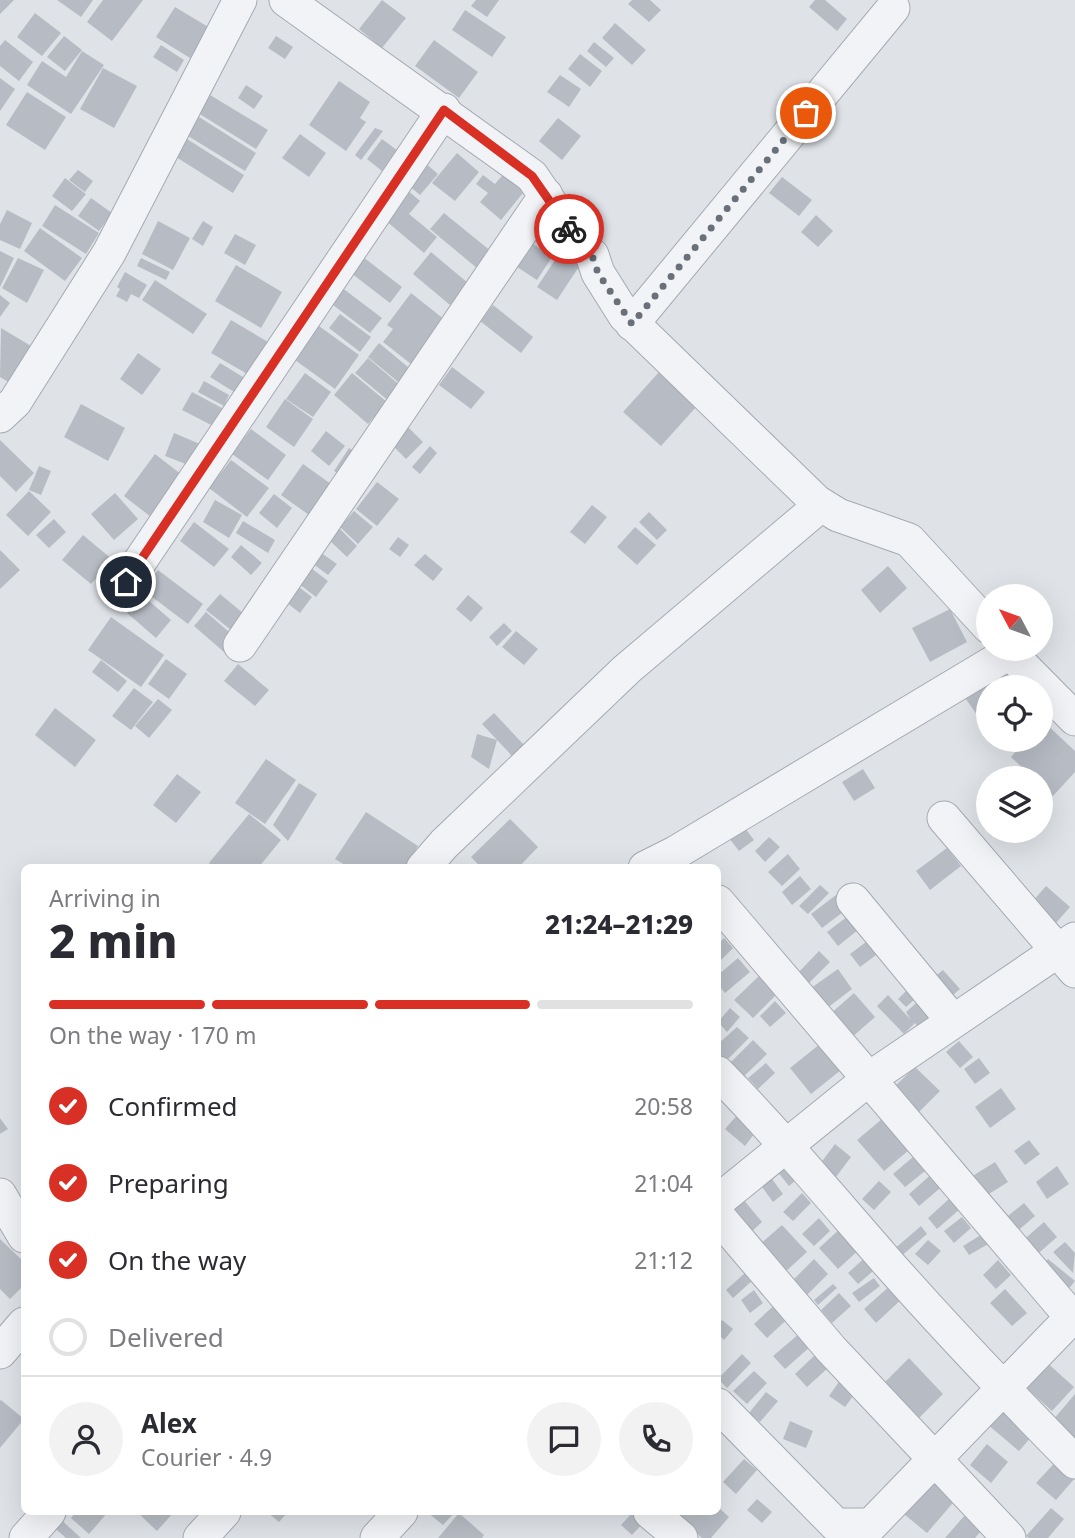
<!DOCTYPE html>
<html lang="en">
<head>
<meta charset="utf-8">
<style>
	body { margin:0; font-family:"Noto Sans",sans-serif; background:#f2f2f3; color:#2b2b33; height:100vh; display:flex; flex-direction:column; font-size:26px; white-space:nowrap }
	* { box-sizing:border-box; margin:0 }
	p { font-size:23px; color:#7c7c81 }
	.icon { flex:none; width:38px; height:38px; fill:none; stroke:currentColor; stroke-width:2; stroke-linecap:round; stroke-linejoin:round }
	.map { position:relative; flex:1; overflow:hidden }
	.panel { position:absolute; left:21px; top:864px; width:700px; height:651px; display:flex; flex-direction:column; background:#fff; border-radius:10px; box-shadow:0 7px 28px #0002 }
	.panel>* { flex:none }
	.needle { width:46px; rotate:311deg }
	.buttons { position:absolute; left:976px; top:584px; display:grid; gap:14px }
	.buttons a { display:grid; place-items:center; width:77px; height:77px; border-radius:50%; background:#fff; box-shadow:0 7px 28px #0002; font-size:35px }
	.pin { position:absolute; display:grid; place-items:center; width:60px; height:60px; color:#fff; margin:-30px; border:4px solid #fff; border-radius:50%; box-shadow:0 2px 7px #0007 }
	.courier { position:absolute; display:grid; place-items:center; width:70px; height:70px; margin:-35px; border:5px solid #d93025; border-radius:50%; background:#fff; color:#222; box-shadow:0 2px 9px #0007 }
	.summary em { font-style:normal; font-weight:800 }
	.summary div { display:flex; flex-direction:column-reverse }
	.summary { display:flex; align-items:center; justify-content:space-between; height:119px; padding:0 28px }
	h1 { font-size:46px; font-weight:800; line-height:52px }
	.bar { display:grid; grid-template-columns:repeat(4,1fr); gap:10px 7px; align-content:center; height:84px; padding:0 28px }
	.bar i { height:9px; border-radius:5px; background:#e1e1e2 }
	.bar .current { background:#d93025 }
	.bar p { grid-column:span 4 }
	.line { display:flex; align-items:center; gap:18px; padding:0 28px; border-top:2px solid #e1e1e2 }
	.line div { flex:1 }
	.round { display:grid; place-items:center; flex:none; width:74px; height:74px; border-radius:37px; background:#f2f2f3 }
	ol { padding:0 28px; list-style:none }
	li { display:flex; align-items:center; gap:21px; height:77px }
	li p { margin-inline-start:auto }
	li .icon { padding:7px; border-radius:50%; background:#d93025; color:#fff; stroke-width:4 }
	li:last-child { color:#7c7c81 }
	li i { width:38px; height:38px; border:4px solid #e1e1e2; border-radius:50% }
	.map>svg:first-child { display:block }
	.building { fill:#b7bcc4 }
	.lines { fill:none; stroke-linecap:round; stroke-linejoin:round }
	.minor-casing { stroke:#a5aab2; stroke-width:35 }
	.minor { stroke:#f2f3f6; stroke-width:33 }
	.done { stroke:#69707a; stroke-width:7; stroke-dasharray:0 12.6 }
	.route { stroke:#d93025; stroke-width:9 }
</style>
</head>
<body>
<div class="map">
<svg width="1075" height="1538" viewBox="0 0 1075 1538">
	<rect width="100%" height="100%" fill="#dfe3e8"/>
	<path class="building" d="M 0,0 L 14,0 L 0,14 Z
		M 57,0 L 93,0 L 81,17 Z
		M 103,0 L 143,0 L 112,41 L 87,22 Z
		M 382,0 L 406,18 L 382,48 L 359,29 Z
		M 476,0 L 499,0 L 487,17 L 471,6 Z
		M 632,0 L 650,0 L 661,10 L 649,22 L 628,4 Z
		M 815,0 L 825,0 L 847,19 L 837,31 L 809,7 Z
		M 175,7 L 210,28 L 190,58 L 156,37 Z
		M 465,10 L 506,37 L 492,57 L 452,30 Z
		M 35,13 L 61,33 L 42,56 L 17,37 Z
		M 615,23 L 646,50 L 632,65 L 602,38 Z
		M 64,36 L 82,50 L 65,71 L 47,57 Z
		M 276,36 L 293,47 L 285,59 L 268,48 Z
		M 5,40 L 33,62 L 19,81 L 0,66 L 0,46 Z
		M 434,40 L 478,72 L 459,98 L 415,66 Z
		M 594,42 L 614,58 L 606,67 L 587,51 Z
		M 161,45 L 184,60 L 177,72 L 153,57 Z
		M 82,51 L 104,65 L 71,114 L 27,85 L 42,61 L 66,77 Z
		M 580,54 L 602,71 L 590,87 L 568,69 Z
		M 103,68 L 137,86 L 114,128 L 80,109 Z
		M 560,75 L 581,89 L 569,107 L 547,92 Z
		M 0,78 L 15,89 L 0,111 Z
		M 339,81 L 370,102 L 360,118 L 366,122 L 346,151 L 309,125 Z
		M 246,85 L 263,96 L 254,109 L 238,98 Z
		M 27,92 L 66,117 L 45,150 L 6,125 Z
		M 210,95 L 268,130 L 256,149 L 198,113 Z
		M 199,117 L 256,153 L 245,171 L 188,136 Z
		M 558,118 L 581,136 L 562,160 L 539,141 Z
		M 375,128 L 383,131 L 361,160 L 355,155 Z
		M 300,134 L 326,153 L 309,177 L 282,158 Z
		M 187,139 L 244,175 L 233,193 L 176,157 Z
		M 382,139 L 398,151 L 382,171 L 367,159 Z
		M 457,153 L 479,172 L 455,201 L 432,183 Z
		M 424,162 L 438,174 L 420,195 L 407,184 Z
		M 78,170 L 93,181 L 85,192 L 69,180 Z
		M 506,171 L 527,188 L 501,220 L 480,202 L 488,193 L 476,184 L 483,175 L 495,184 Z
		M 782,177 L 812,200 L 799,216 L 769,193 Z
		M 65,178 L 86,194 L 72,211 L 52,196 Z
		M 405,188 L 420,201 L 409,214 L 437,237 L 424,253 L 385,220 Z
		M 91,198 L 112,213 L 99,231 L 78,216 Z
		M 55,205 L 99,233 L 86,254 L 42,226 Z
		M 7,210 L 32,223 L 20,249 L 0,240 L 0,224 Z
		M 444,213 L 492,252 L 478,269 L 430,229 Z
		M 816,215 L 833,231 L 818,247 L 801,232 Z
		M 158,221 L 190,238 L 173,270 L 142,254 Z
		M 203,221 L 213,227 L 203,246 L 192,239 Z
		M 40,228 L 82,258 L 65,281 L 24,251 Z
		M 235,234 L 256,245 L 245,265 L 224,253 Z
		M 533,244 L 552,257 L 537,280 L 517,267 Z
		M 0,251 L 14,258 L 0,287 Z
		M 561,251 L 580,265 L 557,300 L 537,287 Z
		M 431,252 L 468,283 L 450,305 L 413,274 Z
		M 363,257 L 402,287 L 390,303 L 351,273 Z
		M 18,258 L 44,270 L 27,303 L 2,288 Z
		M 141,258 L 170,272 L 166,280 L 137,266 Z
		M 236,265 L 282,292 L 261,328 L 215,301 Z
		M 125,272 L 147,285 L 139,298 L 131,294 L 127,302 L 116,296 L 120,289 L 117,287 Z
		M 155,280 L 207,314 L 193,334 L 142,300 Z
		M 341,287 L 382,318 L 370,333 L 329,302 Z
		M 411,293 L 445,320 L 411,364 L 383,342 L 393,329 L 387,325 Z
		M 0,295 L 10,303 L 0,317 Z
		M 493,305 L 533,337 L 521,353 L 480,321 Z
		M 340,314 L 371,337 L 360,352 L 329,328 Z
		M 231,320 L 268,342 L 249,375 L 211,353 Z
		M 319,326 L 359,355 L 335,389 L 295,360 Z
		M 1,328 L 36,349 L 15,386 L 0,377 Z
		M 379,343 L 414,372 L 403,386 L 368,357 Z
		M 138,353 L 161,369 L 142,395 L 120,379 Z
		M 368,358 L 402,387 L 390,402 L 355,373 Z
		M 220,363 L 248,380 L 239,395 L 210,377 Z
		M 452,367 L 485,392 L 471,409 L 439,385 Z
		M 659,372 L 697,406 L 661,446 L 623,412 Z
		M 305,373 L 331,392 L 313,417 L 286,399 Z
		M 352,373 L 387,402 L 368,424 L 334,395 Z
		M 204,381 L 229,395 L 224,406 L 198,392 Z
		M 192,392 L 222,408 L 213,426 L 182,410 Z
		M 285,399 L 313,419 L 294,447 L 266,427 Z
		M 81,404 L 125,428 L 108,461 L 64,437 Z
		M 407,426 L 423,442 L 406,459 L 390,443 Z
		M 251,429 L 286,455 L 268,480 L 232,454 Z
		M 326,431 L 345,446 L 329,466 L 311,451 Z
		M 174,433 L 200,444 L 191,466 L 165,456 Z
		M 0,440 L 34,473 L 16,492 L 0,476 Z
		M 430,446 L 437,453 L 420,474 L 412,467 Z
		M 349,448 L 358,454 L 343,476 L 334,471 Z
		M 155,454 L 182,475 L 151,517 L 124,496 Z
		M 231,460 L 269,488 L 247,517 L 209,488 Z
		M 303,464 L 338,489 L 316,520 L 281,495 Z
		M 39,466 L 51,471 L 41,495 L 29,490 Z
		M 377,482 L 399,499 L 377,526 L 356,509 Z
		M 29,491 L 51,512 L 28,536 L 6,515 Z
		M 115,493 L 138,519 L 114,540 L 91,514 Z
		M 274,494 L 292,508 L 277,528 L 259,513 Z
		M 215,500 L 242,515 L 229,538 L 203,522 Z
		M 592,505 L 607,517 L 585,544 L 570,532 Z
		M 354,511 L 373,527 L 358,544 L 340,527 Z
		M 649,512 L 667,530 L 657,540 L 639,522 Z
		M 54,519 L 66,532 L 49,548 L 36,535 Z
		M 243,521 L 275,540 L 268,553 L 236,533 Z
		M 194,522 L 229,549 L 214,567 L 180,541 Z
		M 635,527 L 656,545 L 637,565 L 617,547 Z
		M 339,528 L 357,546 L 347,557 L 328,539 Z
		M 83,535 L 113,560 L 91,584 L 62,560 Z
		M 398,537 L 409,545 L 400,557 L 389,549 Z
		M 241,545 L 262,563 L 251,575 L 231,557 Z
		M 0,550 L 20,570 L 0,589 Z
		M 320,552 L 337,564 L 328,575 L 312,563 Z
		M 425,554 L 443,569 L 433,581 L 414,565 Z
		M 888,566 L 907,588 L 880,613 L 861,590 Z
		M 311,568 L 328,581 L 316,597 L 299,584 Z
		M 158,570 L 203,604 L 188,624 L 143,590 Z
		M 295,584 L 312,597 L 300,613 L 283,600 Z
		M 220,594 L 249,618 L 236,634 L 206,610 Z
		M 142,595 L 171,620 L 156,638 L 127,613 Z
		M 468,595 L 483,608 L 471,622 L 456,609 Z
		M 950,609 L 967,642 L 930,662 L 912,628 Z
		M 206,612 L 236,638 L 224,652 L 194,626 Z
		M 111,617 L 164,655 L 141,687 L 88,650 Z
		M 504,623 L 512,631 L 497,646 L 489,637 Z
		M 516,631 L 538,649 L 524,665 L 502,647 Z
		M 166,659 L 187,674 L 169,699 L 148,684 Z
		M 101,660 L 127,681 L 118,692 L 92,672 Z
		M 238,664 L 269,690 L 255,706 L 224,681 Z
		M 1002,667 L 1016,688 L 989,688 L 989,713 L 980,719 L 963,695 Z
		M 134,688 L 153,702 L 131,730 L 112,716 Z
		M 158,699 L 172,710 L 149,738 L 135,726 Z
		M 55,708 L 96,740 L 75,767 L 35,735 Z
		M 494,713 L 526,747 L 514,758 L 482,724 Z
		M 1044,722 L 1075,751 L 1075,772 L 1053,796 L 1041,785 L 1041,779 L 1034,779 L 1011,757 L 1026,740 L 1041,740 Z
		M 477,734 L 497,740 L 489,769 L 471,757 Z
		M 266,759 L 296,780 L 265,824 L 235,803 Z
		M 863,769 L 875,788 L 854,801 L 842,782 Z
		M 177,774 L 201,792 L 176,823 L 153,805 Z
		M 299,783 L 317,794 L 288,841 L 273,825 Z
		M 366,812 L 418,846 L 404,868 L 350,868 L 335,859 Z
		M 249,814 L 281,840 L 258,868 L 214,868 L 209,863 Z
		M 510,819 L 538,847 L 518,868 L 482,868 L 471,857 Z
		M 744,827 L 754,840 L 739,851 L 729,838 Z
		M 769,837 L 780,847 L 765,862 L 755,851 Z
		M 947,848 L 961,866 L 930,890 L 916,871 Z
		M 788,854 L 800,869 L 782,886 L 768,872 Z
		M 800,876 L 811,889 L 792,905 L 782,892 Z
		M 820,885 L 829,893 L 808,914 L 799,906 Z
		M 1046,886 L 1070,907 L 1056,923 L 1033,901 Z
		M 836,895 L 847,909 L 822,928 L 811,914 Z
		M 852,913 L 863,926 L 838,946 L 827,932 Z
		M 874,936 L 884,949 L 860,967 L 850,954 Z
		M 724,938 L 733,948 L 718,963 L 718,944 Z
		M 819,951 L 830,962 L 808,984 L 797,974 Z
		M 738,958 L 750,972 L 725,993 L 718,984 L 718,975 Z
		M 838,969 L 852,989 L 826,1009 L 811,988 Z
		M 943,970 L 960,989 L 946,1001 L 929,981 Z
		M 761,974 L 779,992 L 753,1018 L 734,1000 Z
		M 913,984 L 922,993 L 906,1007 L 898,999 Z
		M 854,993 L 875,1017 L 850,1039 L 829,1015 Z
		M 888,995 L 911,1020 L 906,1012 L 924,996 L 940,1015 L 921,1031 L 915,1023 L 904,1034 L 877,1006 Z
		M 775,1001 L 786,1013 L 770,1027 L 760,1016 Z
		M 730,1008 L 740,1017 L 727,1032 L 718,1022 Z
		M 737,1027 L 749,1038 L 725,1062 L 718,1052 L 718,1044 Z
		M 753,1040 L 767,1054 L 739,1081 L 726,1067 Z
		M 825,1040 L 846,1066 L 811,1094 L 790,1068 Z
		M 959,1041 L 973,1057 L 960,1068 L 946,1052 Z
		M 979,1058 L 990,1073 L 975,1084 L 964,1069 Z
		M 766,1063 L 775,1073 L 758,1089 L 748,1078 Z
		M 915,1067 L 940,1091 L 919,1112 L 894,1087 Z
		M 1001,1088 L 1016,1109 L 990,1128 L 975,1107 Z
		M 739,1113 L 758,1129 L 745,1146 L 725,1129 Z
		M 0,1118 L 8,1129 L 0,1134 Z
		M 882,1119 L 909,1150 L 884,1171 L 857,1140 Z
		M 1029,1140 L 1040,1154 L 1025,1165 L 1014,1151 Z
		M 835,1144 L 851,1157 L 836,1177 L 820,1164 Z
		M 784,1155 L 801,1176 L 789,1186 L 772,1165 Z
		M 913,1157 L 925,1171 L 905,1187 L 893,1174 Z
		M 995,1162 L 1008,1182 L 984,1197 L 971,1177 Z
		M 1057,1166 L 1069,1184 L 1047,1199 L 1036,1182 Z
		M 767,1172 L 783,1194 L 773,1202 L 757,1180 Z
		M 934,1172 L 945,1184 L 919,1206 L 909,1194 Z
		M 879,1181 L 891,1192 L 874,1210 L 862,1199 Z
		M 738,1193 L 762,1222 L 749,1234 L 724,1205 Z
		M 802,1193 L 811,1203 L 793,1221 L 783,1212 Z
		M 950,1198 L 960,1209 L 937,1229 L 928,1218 Z
		M 1024,1203 L 1035,1216 L 1014,1234 L 1003,1220 Z
		M 962,1217 L 971,1228 L 954,1243 L 944,1231 Z
		M 819,1218 L 830,1231 L 814,1246 L 802,1234 Z
		M 1044,1222 L 1057,1237 L 1033,1258 L 1020,1243 Z
		M 782,1225 L 807,1252 L 784,1273 L 759,1245 Z
		M 921,1226 L 927,1234 L 899,1258 L 893,1250 Z
		M 842,1227 L 861,1248 L 838,1269 L 819,1248 Z
		M 984,1233 L 990,1243 L 969,1255 L 963,1246 Z
		M 0,1239 L 24,1262 L 24,1285 L 10,1299 L 0,1289 Z
		M 928,1240 L 941,1251 L 928,1265 L 915,1254 Z
		M 1065,1242 L 1075,1253 L 1073,1273 L 1053,1252 Z
		M 869,1254 L 879,1266 L 858,1284 L 848,1273 Z
		M 814,1259 L 828,1274 L 805,1297 L 791,1282 Z
		M 1048,1259 L 1075,1281 L 1066,1292 L 1038,1270 Z
		M 998,1260 L 1011,1275 L 996,1289 L 983,1275 Z
		M 746,1272 L 753,1280 L 733,1298 L 726,1290 Z
		M 874,1278 L 880,1286 L 859,1302 L 852,1293 Z
		M 833,1284 L 837,1288 L 818,1305 L 814,1300 Z
		M 892,1284 L 904,1297 L 876,1323 L 864,1309 Z
		M 1005,1289 L 1027,1313 L 1012,1326 L 990,1303 Z
		M 754,1290 L 763,1303 L 750,1313 L 741,1300 Z
		M 839,1293 L 851,1306 L 832,1323 L 821,1310 Z
		M 781,1299 L 794,1313 L 767,1338 L 754,1324 Z
		M 722,1320 L 733,1329 L 724,1340 L 718,1334 L 718,1326 Z
		M 800,1333 L 811,1346 L 785,1369 L 773,1356 Z
		M 742,1354 L 751,1363 L 727,1388 L 718,1379 Z
		M 815,1355 L 828,1368 L 807,1387 L 795,1374 Z
		M 909,1358 L 943,1394 L 918,1419 L 884,1383 Z
		M 1043,1359 L 1074,1387 L 1052,1411 L 1021,1383 Z
		M 754,1371 L 767,1383 L 747,1404 L 733,1391 Z
		M 843,1376 L 859,1388 L 845,1407 L 829,1396 Z
		M 766,1392 L 778,1401 L 760,1422 L 749,1413 Z
		M 1075,1394 L 1075,1439 L 1053,1420 Z
		M 1,1400 L 24,1419 L 0,1448 L 0,1401 Z
		M 1001,1408 L 1032,1436 L 1019,1451 L 987,1424 Z
		M 790,1421 L 813,1431 L 806,1448 L 783,1439 Z
		M 987,1444 L 1008,1462 L 991,1483 L 970,1465 Z
		M 1060,1457 L 1075,1470 L 1075,1478 L 1056,1500 L 1036,1483 Z
		M 744,1459 L 757,1470 L 736,1494 L 723,1482 Z
		M 930,1473 L 958,1497 L 927,1533 L 899,1510 Z
		M 757,1499 L 772,1512 L 762,1523 L 747,1510 Z
		M 718,1507 L 729,1517 L 711,1538 L 702,1538 L 675,1514 L 718,1512 Z
		M 1051,1508 L 1064,1519 L 1048,1538 L 1029,1538 L 1026,1536 Z
		M 76,1512 L 108,1512 L 89,1534 L 71,1518 Z
		M 137,1512 L 174,1512 L 157,1531 Z
		M 267,1512 L 288,1512 L 279,1522 Z
		M 427,1512 L 455,1512 L 443,1525 Z
		M 633,1512 L 642,1512 L 648,1518 L 632,1535 L 621,1525 Z
		M 459,1513 L 484,1535 L 482,1538 L 438,1538 Z
		M 965,1515 L 982,1530 L 975,1538 L 945,1538 Z
		M 57,1516 L 81,1538 L 66,1538 L 50,1524 Z"/>
	<g class="lines">
		<g class="minor-casing">
			<path id="minor" d="M 286,0 L 532,176 L 573,236 L 592,255 L 598,273 L 625,316 L 817,502 L 838,515 L 909,540 L 989,627
				M 632,324 L 893,8
				M 0,416 L 15,402 L 109,253 L 240,0
				M 126,582 L 444,110
				M 240,645 L 546,195
				M 1006,649 L 1075,719
				M 944,818 L 1075,971
				M 423,868 L 444,844 L 627,669 L 821,505
				M 645,868 L 675,853 L 1009,653
				M 853,900 L 953,1021
				M 718,902 L 1075,1321
				M 718,1073 C 778,1134 832,1199 888,1263 C 948,1331 1011,1397 1075,1462
				M 0,1195 L 24,1236
				M 718,1201 L 870,1078 L 1075,939
				M 718,1216 L 831,1349 L 1009,1538
				M 0,1352 L 24,1324
				M 718,1405 L 836,1525 L 871,1525 L 1075,1314
				M 650,1512 L 681,1538
				M 26,1538 L 49,1512
				M 200,1538 L 224,1512
				M 377,1538 L 401,1512"/>
		</g>
		<use href="#minor" class="minor"/>
	</g>
	<g class="lines">
		<path class="done" d="M 569,229 L 592,255 L 598,273 L 632,324 L 806,113"/>
		<path class="route" d="M 126,582 L 444,110 L 532,176 L 569,229"/>
	</g>
</svg>
<div class="buttons">
<a><svg class="needle" viewBox="-14 -14 28 28"><path d="M0-13l5 13h-10z" fill="#e53935"/><path d="M0 13l5-13h-10z" fill="#7c7c81"/></svg></a>
<a><svg class="icon" aria-label="locate" viewBox="0 0 24 24"><circle cx="12" cy="12" r="6"/><path d="M12 2v4M12 18v4M2 12h4M18 12h4"/></svg></a>
<a><svg class="icon" aria-label="layers" viewBox="0 0 24 24"><path d="M12 4l9 5-9 5-9-5zM3 14l9 5 9-5"/></svg></a>
</div>
<div class="pin" style="left:806px;top:113px;background:#ea580c"><svg class="icon" aria-label="bag" viewBox="0 0 24 24"><path d="M5 8h14l-1 12H6zM9 8a3 3 0 0 1 6 0"/></svg></div>
<div class="pin" style="left:126px;top:582px;background:#1f2937"><svg class="icon" aria-label="home" viewBox="0 0 24 24"><path d="M3 11l9-7 9 7M6 9v11h12V9"/></svg></div>
<div class="courier" style="left:569px;top:229px"><svg class="icon" aria-label="bike" viewBox="0 0 24 24"><circle cx="6" cy="16" r="4"/><circle cx="18" cy="16" r="4"/><path d="M6 16l4-8h5l3 8M10 8l3 8H6M13 5h3"/></svg></div>
<section class="panel">
<div class="summary"><div><h1>2 min</h1><p>Arriving in</p></div><em>21:24–21:29</em></div>
<div class="bar"><i class="current"></i><i class="current"></i><i class="current"></i><i></i><p>On the way · 170 m</p></div>
<ol>
<li><svg class="icon" aria-label="check" viewBox="0 0 24 24"><path d="M5 12l5 5 9-10"/></svg>Confirmed<p>20:58</p></li>
<li><svg class="icon" aria-label="check" viewBox="0 0 24 24"><path d="M5 12l5 5 9-10"/></svg>Preparing<p>21:04</p></li>
<li><svg class="icon" aria-label="check" viewBox="0 0 24 24"><path d="M5 12l5 5 9-10"/></svg>On the way<p>21:12</p></li>
<li><i></i>Delivered</li>
</ol>
<div class="line" style="height:126px"><a class="round"><svg class="icon" aria-label="person" viewBox="0 0 24 24"><circle cx="12" cy="8" r="4"/><path d="M4 21q1-7 8-7t8 7"/></svg></a><div><b>Alex</b><p>Courier · 4.9</p></div><a class="round"><svg class="icon" aria-label="chat" viewBox="0 0 24 24"><path d="M4 5h16v11H9l-5 4z"/></svg></a><a class="round"><svg class="icon" aria-label="phone" viewBox="0 0 24 24"><path d="M5 4h4l2 5-3 2q2 4 5 5l2-3 5 2v4C11 20 4 13 5 4z"/></svg></a></div>
</section>
</div>
</body>
</html>
